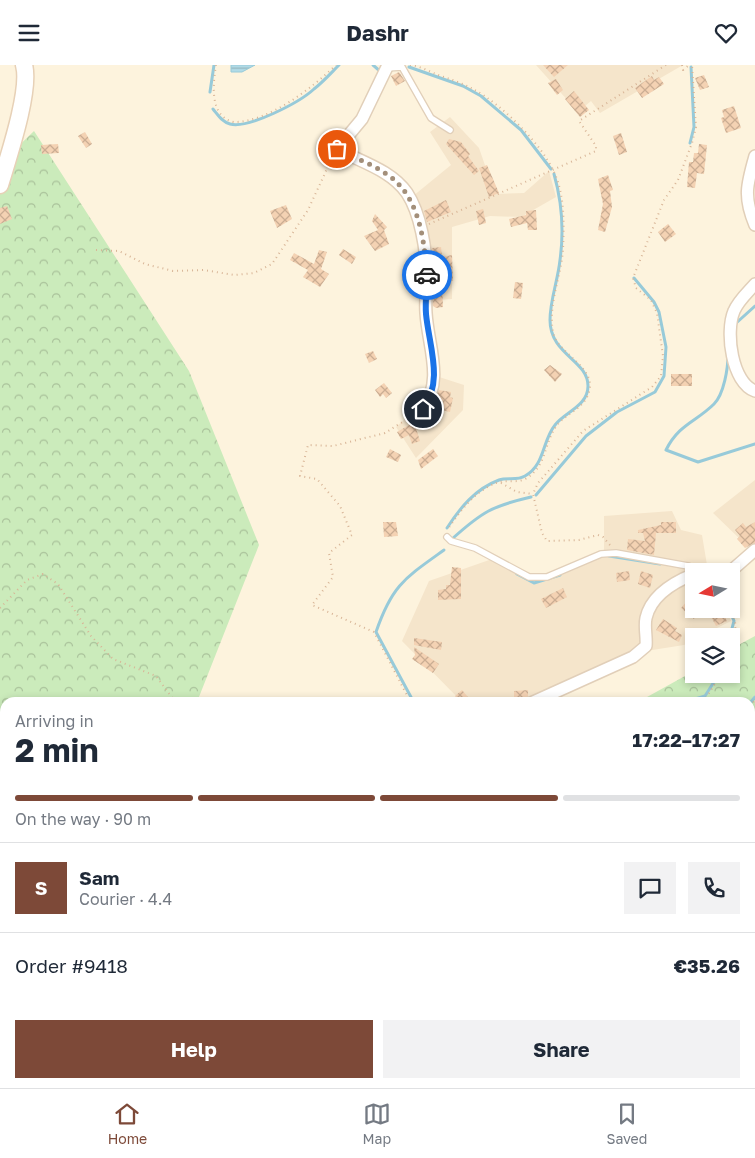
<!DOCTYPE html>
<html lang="en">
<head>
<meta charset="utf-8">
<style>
	body { margin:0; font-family:"Golos Text",sans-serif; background:#f2f2f3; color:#1f2937; height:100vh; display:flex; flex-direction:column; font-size:19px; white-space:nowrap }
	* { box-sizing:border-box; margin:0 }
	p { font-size:16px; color:#747a83 }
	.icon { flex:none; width:28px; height:28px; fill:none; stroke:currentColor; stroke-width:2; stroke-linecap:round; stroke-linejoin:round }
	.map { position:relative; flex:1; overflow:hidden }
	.sheet { position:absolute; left:0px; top:632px; width:755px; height:391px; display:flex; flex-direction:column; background:#fff; border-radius:15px 15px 0 0; box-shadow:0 2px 8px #0003 }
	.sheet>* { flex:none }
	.needle { width:32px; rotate:260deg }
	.fabs { position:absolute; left:685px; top:498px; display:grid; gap:10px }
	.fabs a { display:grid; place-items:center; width:55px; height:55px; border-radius:0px; background:#fff; box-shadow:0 2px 8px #0003; font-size:25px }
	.pin { position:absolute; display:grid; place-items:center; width:42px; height:42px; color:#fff; margin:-21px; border:2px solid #fff; border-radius:50%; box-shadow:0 1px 5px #0007 }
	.courier { position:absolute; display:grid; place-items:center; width:50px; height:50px; margin:-25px; border:4px solid #1a73e8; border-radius:50%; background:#fff; color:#222; box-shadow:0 1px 6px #0007 }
	.headline em { font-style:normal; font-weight:700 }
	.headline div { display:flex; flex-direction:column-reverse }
	.headline { display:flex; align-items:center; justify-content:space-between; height:85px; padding:0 15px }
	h1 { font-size:32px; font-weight:700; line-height:38px }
	.bar { display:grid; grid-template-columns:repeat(4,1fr); gap:8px 5px; align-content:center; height:60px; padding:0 15px }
	.bar i { height:6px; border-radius:4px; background:#e0e1e3 }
	.bar .on { background:#7d4938 }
	.bar p { grid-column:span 4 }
	.line { display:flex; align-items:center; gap:12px; padding:0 15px; border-top:1px solid #e0e1e3 }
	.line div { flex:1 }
	.round { display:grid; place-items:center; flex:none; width:52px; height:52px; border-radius:0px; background:#f2f2f3 }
	.button { display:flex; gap:10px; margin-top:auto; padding:10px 15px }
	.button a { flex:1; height:58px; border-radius:0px; background:#7d4938; color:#fff; font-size:20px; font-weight:700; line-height:58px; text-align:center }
	.button a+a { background:#f2f2f3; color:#1f2937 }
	header { display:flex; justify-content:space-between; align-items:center; height:65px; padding:0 15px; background:#fff; font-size:22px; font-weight:700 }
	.dock { display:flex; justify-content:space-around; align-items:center; height:70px; border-top:1px solid #e0e1e3; background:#fff; font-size:14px; color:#747a83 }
	.dock a { display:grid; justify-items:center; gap:2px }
	.dock .on { color:#7d4938 }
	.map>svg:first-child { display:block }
	.residential { fill:#f5e5cb }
	.forest { fill:url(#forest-crowns) }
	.water { fill:url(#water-rules); stroke:#97cad9 }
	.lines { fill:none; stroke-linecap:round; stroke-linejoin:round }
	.stream { stroke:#97cad9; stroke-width:3 }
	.building { fill:url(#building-cross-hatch) }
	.service-casing { stroke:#e1cfb9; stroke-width:8 }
	.minor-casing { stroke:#e1cfb9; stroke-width:14 }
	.secondary-casing { stroke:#e7d1b7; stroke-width:19 }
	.path { stroke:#d8b597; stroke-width:2; stroke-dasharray:1 4; stroke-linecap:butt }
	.service { stroke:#fff; stroke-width:5.5 }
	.minor { stroke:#fff; stroke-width:11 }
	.secondary { stroke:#fff; stroke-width:16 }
	.done { stroke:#a38f7a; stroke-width:5; stroke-dasharray:0 9 }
	.route { stroke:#1a73e8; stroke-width:6 }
</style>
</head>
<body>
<header><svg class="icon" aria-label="menu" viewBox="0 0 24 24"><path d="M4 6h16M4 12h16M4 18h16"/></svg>Dashr<svg class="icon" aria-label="heart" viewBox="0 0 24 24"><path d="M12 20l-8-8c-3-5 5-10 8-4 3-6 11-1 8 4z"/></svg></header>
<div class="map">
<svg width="755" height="1023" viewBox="0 0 755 1023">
	<defs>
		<pattern id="forest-crowns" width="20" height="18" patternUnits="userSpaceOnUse" patternTransform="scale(1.25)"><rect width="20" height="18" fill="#cbebbb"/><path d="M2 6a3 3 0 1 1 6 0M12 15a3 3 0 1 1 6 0" fill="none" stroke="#a9c19a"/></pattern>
		<pattern id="water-rules" width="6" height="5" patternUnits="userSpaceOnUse" patternTransform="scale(1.25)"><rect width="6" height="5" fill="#b1dbe7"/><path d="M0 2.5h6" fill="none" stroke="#94b5bd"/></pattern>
		<pattern id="building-cross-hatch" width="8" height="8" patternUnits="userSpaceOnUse" patternTransform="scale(1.25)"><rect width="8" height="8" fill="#f4d2b3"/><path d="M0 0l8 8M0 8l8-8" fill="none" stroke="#caad93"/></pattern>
	</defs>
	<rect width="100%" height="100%" fill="#fdf3dd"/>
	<path class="residential" d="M 536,0 L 683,0 L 600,48 L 591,36 L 578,47 Z
		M 450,52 L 479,83 L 495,129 L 524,128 L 549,106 L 556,132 L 521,152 L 490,151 L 452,162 L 452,234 L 425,236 L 417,167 L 407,136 L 451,100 L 430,67 Z
		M 436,311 L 464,320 L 463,345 L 416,393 L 396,362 L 433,329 Z
		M 755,415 L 755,473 L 741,475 L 713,448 Z
		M 672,446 L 681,465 L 702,470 L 708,506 L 694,506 L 694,544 L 726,544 L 731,556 L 701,571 L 694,571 L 694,575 L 684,580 L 646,586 L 525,637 L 462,637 L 402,576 L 429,516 L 495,493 L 542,513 L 604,485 L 604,451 Z"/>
	<path class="forest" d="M 34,66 L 189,306 L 259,480 L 197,637 L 5,638 L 5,1019 L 43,1019 L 42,1023 L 0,1023 L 0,99 Z
		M 755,571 L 755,1023 L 414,1023 L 415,1019 L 750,1019 L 750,638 L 638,637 L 694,606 L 694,609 L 731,609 L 731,584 Z"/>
	<path class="water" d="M 231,0 L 255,0 L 242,7 L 231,7 Z"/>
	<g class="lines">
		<path class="stream" d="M 373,0 L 381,7
			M 409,2 L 463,21 L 481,31 L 521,65 L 551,104
			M 210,27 L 214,0
			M 213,44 C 218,50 222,57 230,59 C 249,64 300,37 314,24 C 323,17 331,8 339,0
			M 690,78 L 694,62 L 691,2
			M 734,260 L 755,241
			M 728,290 C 728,303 724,329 714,339 C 696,357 679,359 666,385 L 698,397 L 755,379
			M 536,430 L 586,371 L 617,347 L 655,327 L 664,311 L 666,282 L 659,247 L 654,237 L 634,213
			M 447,463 C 460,443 475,424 499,415 C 507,412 517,416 525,411 C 545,400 542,376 555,360 C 565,347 588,341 588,321 C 588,295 550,290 550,255 C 550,235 558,215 560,195 C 564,166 562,137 554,109
			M 452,474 C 482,447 492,441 531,432
			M 609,491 L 660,499
			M 517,509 L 534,518 L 560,510
			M 729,544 L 734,556 L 730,571
			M 412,634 L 376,567 C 392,520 405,513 444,485
			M 682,638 L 705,631 L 719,609
			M 750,638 L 755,632
			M 0,912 L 5,910
			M 217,1023 L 220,1019
			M 225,1023 L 227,1019"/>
	</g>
	<path class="building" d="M 543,0 L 568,0 L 554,12 Z
		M 399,7 L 405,16 L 396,21 L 391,11 Z
		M 704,10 L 709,22 L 700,25 L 695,13 Z
		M 652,11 L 654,15 L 659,12 L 664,19 L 642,33 L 635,23 Z
		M 556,14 L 563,25 L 557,30 L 548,18 Z
		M 574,26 L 589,45 L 580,52 L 565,34 Z
		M 734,41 L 741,63 L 726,68 L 721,53 L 724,52 L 722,45 Z
		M 85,67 L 92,79 L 86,83 L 78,71 Z
		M 621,68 L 627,87 L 619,90 L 613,71 Z
		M 449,74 L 461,77 L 470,89 L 468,91 L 479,106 L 474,110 L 446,79 Z
		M 58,79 L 59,88 L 42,89 L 41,80 Z
		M 699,79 L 707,80 L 704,109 L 697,108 L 695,123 L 687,122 L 689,97 L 693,97 L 694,88 L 698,88 Z
		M 487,100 L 499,128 L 489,132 L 479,103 Z
		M 608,110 L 613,125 L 610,126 L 612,142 L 605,167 L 598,165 L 603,139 L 598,114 Z
		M 446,135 L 451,147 L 427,157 L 424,146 Z
		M 286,140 L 292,154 L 277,163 L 270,146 Z
		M 7,141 L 12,154 L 0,159 L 0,143 Z
		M 483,144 L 486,158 L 479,160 L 476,146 Z
		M 536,145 L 537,165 L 528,165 L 527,158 L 511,162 L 509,154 L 526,150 L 526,146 Z
		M 375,149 L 387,162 L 384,165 L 389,179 L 375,186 L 364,171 L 378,165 L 372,156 Z
		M 668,159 L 676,169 L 665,177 L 658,167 Z
		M 441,182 L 442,192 L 452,190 L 453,216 L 442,217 L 443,242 L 436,243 L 433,241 L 434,210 L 432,183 Z
		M 343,184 L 356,192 L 352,199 L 339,190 Z
		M 319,185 L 327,187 L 321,204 L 329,209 L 320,222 L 303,212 L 308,205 L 290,195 L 294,188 L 314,199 Z
		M 418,192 L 419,200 L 412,202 L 410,194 Z
		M 515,217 L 523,218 L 521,234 L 513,233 Z
		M 373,286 L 377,294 L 369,298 L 365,289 Z
		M 550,300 L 562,309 L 555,317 L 544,305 Z
		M 671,309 L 692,309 L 692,321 L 671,321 Z
		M 384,318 L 392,328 L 386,333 L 383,329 L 380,332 L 375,325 Z
		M 439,325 L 451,327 L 450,332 L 453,333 L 450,347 L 433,343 Z
		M 414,357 L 420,376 L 412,379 L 409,370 L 401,374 L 397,367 Z
		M 390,384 L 401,390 L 398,397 L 386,392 Z
		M 433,384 L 438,391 L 421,404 L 418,395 Z
		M 383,457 L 396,457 L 398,471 L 384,472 Z
		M 661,457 L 676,457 L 676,468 L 656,468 L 654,490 L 627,485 L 628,474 L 645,476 L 643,468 L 638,468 L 638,465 L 661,460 Z
		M 755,457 L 755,478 L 745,483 L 737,474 L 740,471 L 735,465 L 743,458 L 746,462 Z
		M 452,502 L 461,503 L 461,534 L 438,535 L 438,525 L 446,524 L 446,520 L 450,520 Z
		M 629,506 L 630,515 L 617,517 L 616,508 Z
		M 641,506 L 653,510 L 650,523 L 638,519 Z
		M 563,523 L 567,532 L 546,543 L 541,534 Z
		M 694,528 L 694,544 L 700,544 L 694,554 L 681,543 Z
		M 707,544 L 721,544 L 727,556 L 716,561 Z
		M 663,554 L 677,563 L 675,566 L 682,570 L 679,577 L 656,565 Z
		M 414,573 L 442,577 L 441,585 L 414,580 Z
		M 414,582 L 439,599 L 433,608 L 412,594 L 415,590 Z
		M 462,625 L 473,638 L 460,638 L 455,631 Z
		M 528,625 L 528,631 L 525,634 L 514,634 L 514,626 Z"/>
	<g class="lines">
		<g class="service-casing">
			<path id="service" d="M 386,3 L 402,2 L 431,53 L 450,65
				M 447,472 L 451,476 L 475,483 L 529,512 L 547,512 L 601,489 L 616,488 L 688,501 L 699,506"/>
		</g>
		<g class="minor-casing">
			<path id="minor" d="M 388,0 L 362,54 L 337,84 C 361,97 391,105 407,128 C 421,149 426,185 427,210 C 427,222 425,235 426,248 C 428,281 444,315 423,344
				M 755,91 C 747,119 743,132 755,160
				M 755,219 C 748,227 738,236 734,246 C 725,267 732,318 755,326
				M 731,506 L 755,485
				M 531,638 L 633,592 L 646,581 C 647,572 644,562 646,553 C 651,531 674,517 694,509"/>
		</g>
		<g class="secondary-casing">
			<path id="secondary" d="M 0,120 C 8,93 31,25 24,0"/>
		</g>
		<path class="path" d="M 216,0 C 213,19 209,52 234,57 C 269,57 312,23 336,0
			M 410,0 C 419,1 429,6 438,10 C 450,14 462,18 473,24 C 501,39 541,78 554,107 C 565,130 564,160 563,185 C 561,212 548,239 553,267 C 557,290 602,303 587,332 C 580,346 563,350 555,363 C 544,380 546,403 525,414 C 517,418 507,415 499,417 C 475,425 461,445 448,464
			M 682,0 L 683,5 L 689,0
			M 429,159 L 596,86 L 596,81 L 579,56 L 666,0
			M 96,185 L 119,186 L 145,199 L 173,206 L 204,205 L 234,210 L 254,208 L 272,199 L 308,145 L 332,93
			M 501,418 L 517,427 L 533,429
			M 610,480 L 603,472 L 598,470 L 579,475 L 547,476 L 542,468 L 533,429 L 538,418 L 583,366 L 652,322 L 661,311 L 663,291 L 657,248 L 651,235 L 636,223 L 633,213 L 664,135 L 678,115 L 692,78 L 696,62 L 692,0
			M 0,543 L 27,515 L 43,509 L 58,519 L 91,571 L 113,594 L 156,611 L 176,638
			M 731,543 L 736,561 L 731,576
			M 411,638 L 374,567 L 312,540 L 333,512 L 329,488 L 352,470 L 340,441 L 317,414 L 300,411 L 308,380 L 333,381 L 385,368 L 415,349
			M 692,638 L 706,633 L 721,609
			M 750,641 L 755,635
			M 0,659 L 2,659
			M 0,917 L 5,915
			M 227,1023 L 229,1019"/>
		<use href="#service" class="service"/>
		<use href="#minor" class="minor"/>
		<use href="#secondary" class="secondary"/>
	</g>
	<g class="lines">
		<path class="done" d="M 337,84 C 352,92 370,98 385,108 C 419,129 424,173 427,210"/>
		<path class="route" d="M 423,344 C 444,316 429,281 426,249 C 425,236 427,223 427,210"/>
	</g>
</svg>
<div class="fabs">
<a><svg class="needle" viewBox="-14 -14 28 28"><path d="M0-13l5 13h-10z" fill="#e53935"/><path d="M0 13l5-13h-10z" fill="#747a83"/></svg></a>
<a><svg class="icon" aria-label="layers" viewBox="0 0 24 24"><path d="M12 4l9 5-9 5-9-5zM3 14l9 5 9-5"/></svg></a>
</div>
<div class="pin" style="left:337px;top:84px;background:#ea580c"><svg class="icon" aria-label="bag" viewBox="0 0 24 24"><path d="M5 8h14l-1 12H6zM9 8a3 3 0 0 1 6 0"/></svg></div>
<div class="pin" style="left:423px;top:344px;background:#1f2937"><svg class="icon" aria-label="home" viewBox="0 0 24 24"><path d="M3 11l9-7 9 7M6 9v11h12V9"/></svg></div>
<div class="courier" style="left:427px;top:210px"><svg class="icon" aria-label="car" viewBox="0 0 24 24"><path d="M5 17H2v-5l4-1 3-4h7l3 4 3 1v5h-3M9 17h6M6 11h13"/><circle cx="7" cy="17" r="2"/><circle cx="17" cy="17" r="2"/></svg></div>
<section class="sheet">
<div class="headline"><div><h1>2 min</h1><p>Arriving in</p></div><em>17:22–17:27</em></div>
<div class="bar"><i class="on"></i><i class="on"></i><i class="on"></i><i></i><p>On the way · 90 m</p></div>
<div class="line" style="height:90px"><b class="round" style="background:#7d4938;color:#fff">S</b><div><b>Sam</b><p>Courier · 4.4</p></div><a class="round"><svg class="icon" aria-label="chat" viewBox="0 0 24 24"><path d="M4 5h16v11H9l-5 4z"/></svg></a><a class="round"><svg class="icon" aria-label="phone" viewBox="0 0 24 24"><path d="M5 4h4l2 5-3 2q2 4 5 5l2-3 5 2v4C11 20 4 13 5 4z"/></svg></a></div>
<div class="line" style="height:65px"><div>Order #9418</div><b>€35.26</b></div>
<div class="button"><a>Help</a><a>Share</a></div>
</section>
</div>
<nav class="dock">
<a class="on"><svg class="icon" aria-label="home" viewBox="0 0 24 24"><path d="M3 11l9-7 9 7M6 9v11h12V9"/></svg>Home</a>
<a><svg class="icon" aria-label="map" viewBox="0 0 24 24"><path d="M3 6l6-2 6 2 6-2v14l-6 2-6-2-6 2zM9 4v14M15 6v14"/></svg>Map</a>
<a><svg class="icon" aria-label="saved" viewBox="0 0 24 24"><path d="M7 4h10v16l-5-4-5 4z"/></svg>Saved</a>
</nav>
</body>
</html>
